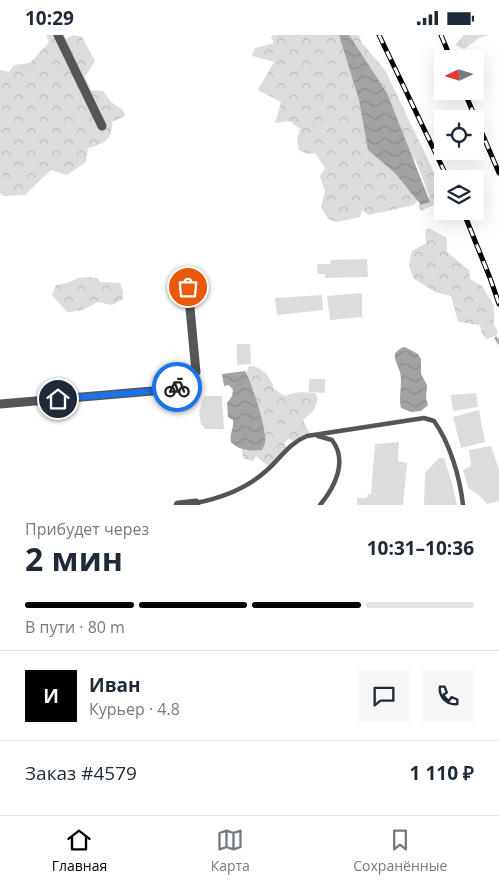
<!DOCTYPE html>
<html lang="ru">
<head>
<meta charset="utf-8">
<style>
	body { margin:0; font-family:"Open Sans",sans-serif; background:#f6f6f7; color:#1f2937; height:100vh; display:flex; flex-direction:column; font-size:19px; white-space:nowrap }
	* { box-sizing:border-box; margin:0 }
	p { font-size:16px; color:#747a83 }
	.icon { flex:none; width:28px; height:28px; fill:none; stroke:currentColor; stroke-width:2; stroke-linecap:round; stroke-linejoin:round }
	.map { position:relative; height:470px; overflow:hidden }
	.drawer { display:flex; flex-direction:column; background:#fff; flex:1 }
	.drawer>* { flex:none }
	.needle { width:32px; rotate:266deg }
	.controls { position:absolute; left:434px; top:15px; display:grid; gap:10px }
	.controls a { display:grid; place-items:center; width:50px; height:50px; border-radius:0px; background:#fff; box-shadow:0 5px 20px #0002; font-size:25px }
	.pin { position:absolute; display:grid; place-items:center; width:42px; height:42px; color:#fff; margin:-21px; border:2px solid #fff; border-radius:50%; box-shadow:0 1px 5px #0007 }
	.courier { position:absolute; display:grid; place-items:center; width:50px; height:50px; margin:-25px; border:4px solid #1a73e8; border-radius:50%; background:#fff; color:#222; box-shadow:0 1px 6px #0007 }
	.head em { font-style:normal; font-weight:700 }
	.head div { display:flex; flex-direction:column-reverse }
	.head { display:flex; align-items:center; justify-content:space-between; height:85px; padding:0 25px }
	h1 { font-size:32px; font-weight:700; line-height:38px }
	.bar { display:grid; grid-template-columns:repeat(4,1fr); gap:8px 5px; align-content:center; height:60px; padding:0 25px }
	.bar i { height:6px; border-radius:4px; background:#e0e1e3 }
	.bar .active { background:#000 }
	.bar p { grid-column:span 4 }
	.line { display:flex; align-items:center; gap:12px; padding:0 25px; border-top:1px solid #e0e1e3 }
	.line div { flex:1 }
	.round { display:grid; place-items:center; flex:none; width:52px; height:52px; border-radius:0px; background:#f6f6f7 }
	.status { display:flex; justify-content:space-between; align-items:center; height:35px; padding:0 25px; background:#fff; direction:ltr }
	.status svg { height:14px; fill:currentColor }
	.dock { display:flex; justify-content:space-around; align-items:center; height:70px; border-top:1px solid #e0e1e3; background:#fff; font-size:14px; color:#747a83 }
	.dock a { display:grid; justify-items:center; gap:2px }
	.dock .active { color:#000 }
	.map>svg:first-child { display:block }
	.forest { fill:url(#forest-crowns) }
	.garden { fill:#dcdcdc }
	.water { fill:url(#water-waves) }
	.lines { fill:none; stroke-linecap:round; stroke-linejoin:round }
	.stream { stroke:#a3a3a3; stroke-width:3 }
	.lane { stroke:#555; stroke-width:4.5 }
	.street { stroke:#555; stroke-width:9 }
	.rail-casing { stroke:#000; stroke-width:5 }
	.rail { stroke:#fff; stroke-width:3; stroke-dasharray:9; stroke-linecap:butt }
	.done { stroke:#595959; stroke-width:5; stroke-dasharray:0 9 }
	.route { stroke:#1a73e8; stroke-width:6 }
</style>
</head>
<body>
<div class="status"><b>10:29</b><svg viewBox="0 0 49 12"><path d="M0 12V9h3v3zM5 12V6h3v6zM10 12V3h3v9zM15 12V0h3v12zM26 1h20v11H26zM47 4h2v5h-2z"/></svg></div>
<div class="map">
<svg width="499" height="470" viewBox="0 0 499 470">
	<defs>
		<pattern id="forest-crowns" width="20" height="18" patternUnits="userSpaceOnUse" patternTransform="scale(1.25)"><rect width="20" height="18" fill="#dcdcdc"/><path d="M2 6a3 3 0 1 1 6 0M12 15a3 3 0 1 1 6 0" fill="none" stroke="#bbb"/></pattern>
		<pattern id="water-waves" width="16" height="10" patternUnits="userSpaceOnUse" patternTransform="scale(1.25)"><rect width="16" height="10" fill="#a3a3a3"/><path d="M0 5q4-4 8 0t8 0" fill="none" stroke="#8b8b8b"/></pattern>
	</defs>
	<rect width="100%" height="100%" fill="#fff"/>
	<path class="forest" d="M 46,0 L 64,0 L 66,4 L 73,0 L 82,2 L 95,26 L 85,42 L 91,55 L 103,56 L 111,67 L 123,75 L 125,81 L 112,87 C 113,105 104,109 88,113 L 86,127 L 67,140 L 51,135 L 25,160 L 4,161 L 0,158 L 0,35 L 9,37 L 14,30 L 30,28 L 49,7 Z
		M 273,0 L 359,0 L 362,8 L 385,35 L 442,154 L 442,166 L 421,176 L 418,170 L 430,163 L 416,126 L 400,114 L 418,163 L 417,167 L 414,170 L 369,180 L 362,175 L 360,182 L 337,187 L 328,184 L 321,172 L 325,156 L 320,141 L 325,133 L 315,118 L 307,119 L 299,115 L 297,105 L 300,94 L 290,86 L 275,88 L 281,67 L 258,55 L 274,27 L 252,21 L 255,13 L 274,8 L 271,2 Z
		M 464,0 L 489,0 L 479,3 L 464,14 L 455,10 Z
		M 429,193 L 447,203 L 447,217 L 469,235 L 470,244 L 482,251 L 494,271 L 494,290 L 497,295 L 497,300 L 487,304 L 482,299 L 480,290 L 458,287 L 451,261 L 435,257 L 413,243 L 409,230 L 412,216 L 426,208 L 425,195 Z
		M 90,242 L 97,243 L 101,247 L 120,248 L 123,256 L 123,264 L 112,270 L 97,267 C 89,273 78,277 67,277 L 52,260 L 56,250 L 67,248 L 78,243 Z
		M 249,331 C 262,331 271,342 274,354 L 285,361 C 295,356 304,357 315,358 L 318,364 L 314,375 L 303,385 L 310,399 L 293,406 L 289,404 L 284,408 L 286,413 L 268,431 L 256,421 L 253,426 L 244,424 L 242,418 L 245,341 Z"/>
	<path class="garden" d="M 367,224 L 368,242 L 325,243 L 325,239 L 318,239 L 317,229 L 330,229 L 331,225 Z
		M 362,258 L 362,282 L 330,285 L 327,261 Z
		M 322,260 L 323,275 L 277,280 L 275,263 Z
		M 237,309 L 250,309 L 251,329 L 237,330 Z
		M 309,344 L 325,344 L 325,358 L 309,357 Z
		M 476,358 L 478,372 L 453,376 L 451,360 Z
		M 205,361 L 222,361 L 224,394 L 205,394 C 196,384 199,372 205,361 Z
		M 479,375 L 485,407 L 461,413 L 453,382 Z
		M 399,407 L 398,426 L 407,428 L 403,470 L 357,470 L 357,463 L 367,463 L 368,459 L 371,459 L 375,409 Z
		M 491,411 L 499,434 L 499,466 L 487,469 L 480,461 L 468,453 L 463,435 L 471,431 L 469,415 Z
		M 439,423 L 444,423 L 452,448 L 457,470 L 424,470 L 425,438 Z"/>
	<path class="water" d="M 339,0 L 349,0 L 387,58 L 430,167 L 421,170 L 395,138 L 368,115 L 359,65 Z
		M 405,312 L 418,319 L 421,324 L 421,339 L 427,350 L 426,363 L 428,370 L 421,376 L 411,377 L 401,373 C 398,361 403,350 400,337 C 398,330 394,326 395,318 L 401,313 Z
		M 245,336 C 252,348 267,395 265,407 C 265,410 263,412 262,415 C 250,416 240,416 231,407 C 229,399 234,394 233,385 L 228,382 L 227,368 L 232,361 L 233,355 L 229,350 L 224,351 L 222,339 Z"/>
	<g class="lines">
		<path class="stream" d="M 496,303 L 499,308"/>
		<path class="lane" d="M 318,401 L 332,405 C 348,426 335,452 320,470
			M 196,468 C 221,463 246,454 266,436 C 280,424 289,408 307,401 L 424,383 L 434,386 C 450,408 460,443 463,470"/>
		<path class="street" d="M 58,0 L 102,91
			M 0,369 L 164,355 L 183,350 L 196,337 L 188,252
			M 178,470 L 196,468"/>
		<g class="rail-casing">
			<path id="rail" d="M 379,0 L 448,144
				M 441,0 L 451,24
				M 464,56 L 499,138
				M 463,176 L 490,243 L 499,269"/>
		</g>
		<use href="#rail" class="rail"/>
	</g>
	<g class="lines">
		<path class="done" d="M 177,352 L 184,350 L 196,337 L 188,252"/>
		<path class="route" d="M 58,364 L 164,355 L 177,352"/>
	</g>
</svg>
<div class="controls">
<a><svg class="needle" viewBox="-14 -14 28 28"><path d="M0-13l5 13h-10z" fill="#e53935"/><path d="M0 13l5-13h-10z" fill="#747a83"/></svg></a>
<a><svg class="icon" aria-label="locate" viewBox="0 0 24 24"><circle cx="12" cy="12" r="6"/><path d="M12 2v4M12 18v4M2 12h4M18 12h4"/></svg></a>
<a><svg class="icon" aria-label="layers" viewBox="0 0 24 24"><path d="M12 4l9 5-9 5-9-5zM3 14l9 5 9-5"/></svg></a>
</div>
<div class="pin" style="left:188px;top:252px;background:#ea580c"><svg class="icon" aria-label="bag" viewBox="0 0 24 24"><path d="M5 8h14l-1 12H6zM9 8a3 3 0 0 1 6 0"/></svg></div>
<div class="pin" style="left:58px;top:364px;background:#1f2937"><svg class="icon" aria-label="home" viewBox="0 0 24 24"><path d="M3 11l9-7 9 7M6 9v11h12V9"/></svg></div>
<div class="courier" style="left:177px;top:352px"><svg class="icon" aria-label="bike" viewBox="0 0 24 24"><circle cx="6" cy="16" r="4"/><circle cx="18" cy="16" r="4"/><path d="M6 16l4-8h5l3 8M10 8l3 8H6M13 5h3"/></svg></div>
</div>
<section class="drawer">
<div class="head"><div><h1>2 мин</h1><p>Прибудет через</p></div><em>10:31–10:36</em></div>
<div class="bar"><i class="active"></i><i class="active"></i><i class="active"></i><i></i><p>В пути · 80 m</p></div>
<div class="line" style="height:90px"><b class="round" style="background:#000;color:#fff">И</b><div><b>Иван</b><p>Курьер · 4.8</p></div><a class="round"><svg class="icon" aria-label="chat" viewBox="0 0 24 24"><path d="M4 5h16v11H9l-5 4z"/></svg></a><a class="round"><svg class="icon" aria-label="phone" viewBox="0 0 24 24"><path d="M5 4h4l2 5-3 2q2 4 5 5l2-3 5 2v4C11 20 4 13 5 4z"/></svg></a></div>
<div class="line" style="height:65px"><div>Заказ #4579</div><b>1 110 ₽</b></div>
</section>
<nav class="dock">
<a class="active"><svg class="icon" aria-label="home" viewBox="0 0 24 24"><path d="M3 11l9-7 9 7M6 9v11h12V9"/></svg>Главная</a>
<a><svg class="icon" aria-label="map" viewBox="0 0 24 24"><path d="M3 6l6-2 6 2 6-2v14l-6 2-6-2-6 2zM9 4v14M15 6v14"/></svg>Карта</a>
<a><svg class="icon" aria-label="saved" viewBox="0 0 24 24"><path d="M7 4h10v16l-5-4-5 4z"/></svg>Сохранённые</a>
</nav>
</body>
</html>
